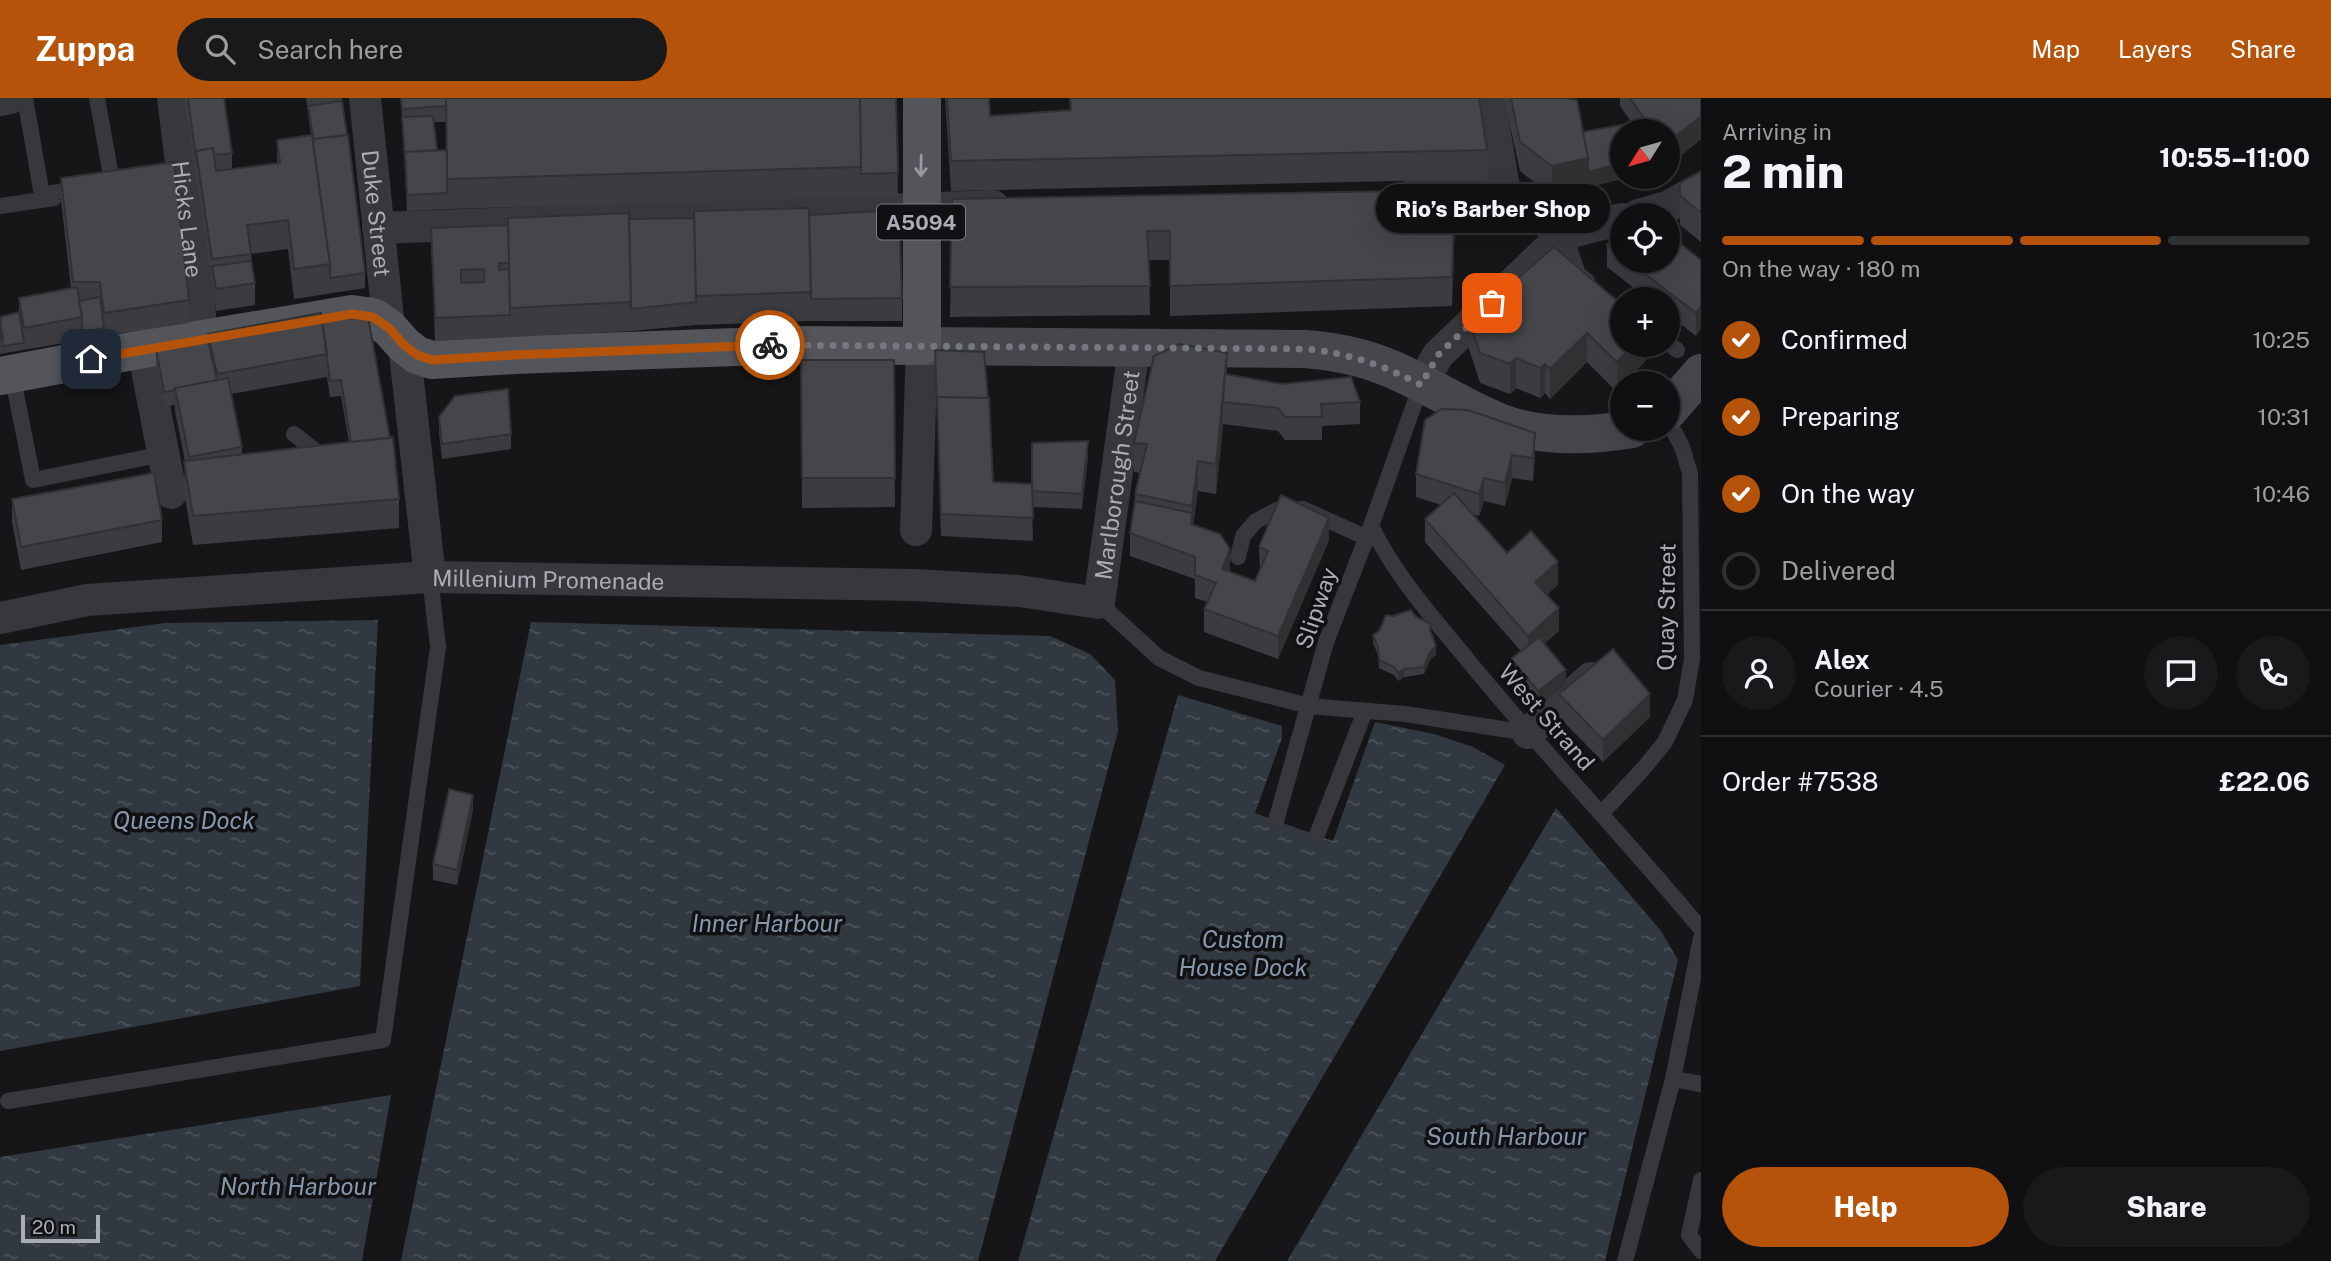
<!DOCTYPE html>
<html lang="en">
<head>
<meta charset="utf-8">
<style>
	body { margin:0; font-family:"Public Sans",sans-serif; background:#19191b; color:#f1f3f6; height:100vh; display:flex; flex-direction:column; font-size:26px; white-space:nowrap }
	* { box-sizing:border-box; margin:0 }
	p { font-size:23px; color:#9c9d9f }
	.icon { flex:none; width:38px; height:38px; fill:none; stroke:currentColor; stroke-width:2; stroke-linecap:round; stroke-linejoin:round }
	.map { position:relative; flex:1; overflow:hidden }
	.details { display:flex; flex-direction:column; background:#101012; width:630px }
	.details>* { flex:none }
	.needle { width:46px; rotate:233deg }
	.fabs { position:absolute; left:1610px; top:21px; display:grid; gap:14px }
	.fabs a { display:grid; place-items:center; width:70px; height:70px; border-radius:50%; background:#101012; box-shadow:0 7px 28px #0002,0 0 0 2px #303032; font-size:35px }
	.scale { position:absolute; left:21px; bottom:18px; width:79px; box-sizing:border-box; padding-left:7px; border:4px solid #aaadb6; border-top:0; font-size:19px; line-height:24px; white-space:nowrap; color:#aaadb6; -webkit-text-stroke:5px #111113; paint-order:stroke }
	.pin { position:absolute; display:grid; place-items:center; width:60px; height:60px; color:#fff; margin:-30px; border-radius:14px; box-shadow:0 4px 10px #0006 }
	.courier { position:absolute; display:grid; place-items:center; width:70px; height:70px; margin:-35px; border:5px solid #b45309; border-radius:50%; background:#fff; color:#222; box-shadow:0 2px 9px #0007 }
	.bubble { position:absolute; height:49px; border-radius:24px; background:#101012; box-shadow:0 7px 28px #0002,0 0 0 2px #303032; font-size:23px; font-weight:800; line-height:49px; text-align:center }
	.headline em { font-style:normal; font-weight:800 }
	.headline div { display:flex; flex-direction:column-reverse }
	.headline { display:flex; align-items:center; justify-content:space-between; height:119px; padding:0 21px }
	h1 { font-size:46px; font-weight:800; line-height:52px }
	.bar { display:grid; grid-template-columns:repeat(4,1fr); gap:10px 7px; align-content:center; height:84px; padding:0 21px }
	.bar i { height:9px; border-radius:5px; background:#303032 }
	.bar .active { background:#b45309 }
	.bar p { grid-column:span 4 }
	.line { display:flex; align-items:center; gap:18px; padding:0 21px; border-top:2px solid #303032 }
	.line div { flex:1 }
	.round { display:grid; place-items:center; flex:none; width:74px; height:74px; border-radius:37px; background:#19191b }
	ol { padding:0 21px; list-style:none }
	li { display:flex; align-items:center; gap:21px; height:77px }
	li p { margin-inline-start:auto }
	li .icon { padding:7px; border-radius:50%; background:#b45309; color:#fff; stroke-width:4 }
	li:last-child { color:#9c9d9f }
	li i { width:38px; height:38px; border:4px solid #303032; border-radius:50% }
	.primary-button { display:flex; gap:14px; margin-top:auto; padding:14px 21px }
	.primary-button a { flex:1; height:80px; border-radius:42px; background:#b45309; color:#fff; font-size:28px; font-weight:800; line-height:80px; text-align:center }
	.primary-button a+a { background:#19191b; color:#f1f3f6 }
	header { display:flex; align-items:center; gap:42px; box-sizing:border-box; height:98px; padding:0 35px; background:#b45309; color:#fff }
	header strong { font-size:33px }
	nav { display:flex; gap:38px; margin-inline-start:auto; font-size:24px }
	.search { width:490px; height:63px; background:#19191b; display:flex; align-items:center; gap:18px; box-sizing:border-box; padding:0 24px; border-radius:38px; color:#9c9d9f; font-size:26px }
	main { display:flex; flex:1; min-height:0 }
	.map>svg:first-child { display:block }
	.water { fill:url(#water-ripples) }
	.lines { fill:none; stroke-linecap:round; stroke-linejoin:round }
	.lane { stroke:#38383c; stroke-width:16 }
	.street { stroke:#38383c; stroke-width:32 }
	.secondary { stroke:#46474c; stroke-width:38 }
	.primary { stroke:#54555b; stroke-width:38 }
	.wall { fill:#3c3c40; fill-rule:evenodd }
	.shaded-wall { fill:#313134 }
	.building { fill:#46464a; stroke:#313134; stroke-width:2; fill-rule:evenodd }
	.oneway { stroke:#999ba4 }
	.done { stroke:#76787f; stroke-width:7; stroke-dasharray:0 12.6 }
	.route { stroke:#b45309; stroke-width:9 }
	.labels { text-anchor:middle; dominant-baseline:central; stroke-width:7; stroke-linejoin:round; paint-order:stroke }
	.shield { fill:#111113; stroke:#7c7e85; stroke-width:2 }
	.shield-label { font-size:21px; font-weight:bold; fill:#aaadb6 }
	.street-label { font-size:23px; fill:#aaadb6; stroke:#111113 }
	.water-label { font-size:24px; font-style:italic; fill:#8598ad; stroke:#111113 }
</style>
</head>
<body>
<header>
<strong>Zuppa</strong>
<div class="search"><svg class="icon" aria-label="search" viewBox="0 0 24 24"><circle cx="10" cy="10" r="6"/><path d="M15 15l6 6"/></svg>Search here</div>
<nav><a>Map</a><a>Layers</a><a>Share</a></nav>
</header>
<main>
<div class="map">
<svg width="1701" height="1163" viewBox="0 0 1701 1163">
	<defs>
		<pattern id="water-ripples" width="26" height="14" patternUnits="userSpaceOnUse" patternTransform="scale(1.75)"><rect width="26" height="14" fill="#31383f"/><path d="M2 4q2-2 4 0t4 0M15 11q2-2 4 0t4 0" fill="none" stroke="#4c5258"/></pattern>
	</defs>
	<rect width="100%" height="100%" fill="#161618"/>
	<path class="water" d="M 378,522 L 360,888 L 0,953 L 0,547 L 165,525 Z
		M 531,524 L 1050,538 L 1090,556 L 1115,582 L 1118,633 L 978,1163 L 401,1163 Z
		M 1178,597 L 1282,628 L 1282,640 L 1255,715 L 1333,743 L 1375,624 L 1434,636 L 1473,649 L 1505,667 L 1215,1163 L 1018,1163 Z
		M 1556,710 L 1661,833 L 1678,862 L 1605,1163 L 1287,1163 Z
		M 391,997 L 362,1163 L 0,1163 L 0,1059 Z"/>
	<g class="lines">
		<path class="lane" d="M 25,0 L 42,97 L 112,83 L 97,0
			M 0,108 L 54,100
			M 1564,136 L 1578,176 L 1587,183
			M 1668,245 L 1677,252
			M 12,276 L 33,382 L 164,356
			M 294,336 L 318,355 L 329,354
			M 1371,428 C 1396,479 1435,522 1471,566 C 1545,656 1626,741 1701,831
			M 1238,459 L 1243,438 L 1256,423 L 1277,412 L 1303,411 L 1365,439
			M 1099,505 L 1159,560 L 1199,580 L 1309,608 L 1405,616 L 1528,635
			M 1602,715 L 1643,671 L 1665,644 L 1685,602 L 1692,561 L 1690,375 L 1682,349 L 1668,322
			M 1276,723 L 1326,544 L 1371,428 L 1421,287
			M 1317,737 L 1365,613
			M 1673,981 L 1701,986
			M 8,1003 L 383,942 L 438,549 L 430,479
			M 1701,1082 L 1689,1137 L 1701,1153
			M 1625,1163 L 1673,981 L 1701,840"/>
		<g class="street">
			<path id="s1" d="M 173,0 L 203,241"/>
			<path id="s2" d="M 365,0 L 389,230"/>
			<path d="M 1489,0 L 1505,96 L 1564,136"/>
			<path d="M 0,2 L 10,0"/>
			<path d="M 1412,97 L 1505,96"/>
			<path d="M 1638,117 L 1669,108 L 1701,90"/>
			<path d="M 378,130 L 993,108"/>
			<path d="M 404,247 L 430,479"/>
			<path d="M 143,251 L 171,395"/>
			<path d="M 1421,287 L 1438,257 L 1564,136 L 1622,121"/>
			<path d="M 916,432 L 922,248"/>
			<path id="s3" d="M 0,520 L 87,502 L 430,479 L 915,487 L 1019,493 L 1099,505 L 1134,250"/>
			<path d="M 1528,635 L 1591,580"/>
		</g>
		<path class="secondary" d="M 922,248 L 1305,251 C 1332,253 1359,258 1384,268 C 1423,283 1460,308 1499,324 C 1540,340 1590,338 1632,331
			M 1668,313 L 1701,275"/>
		<path class="primary" d="M 0,278 L 143,251 L 352,216 L 373,219 L 389,230 L 404,247 L 417,257 L 432,262 L 514,257 L 789,247 L 922,248 L 922,0"/>
	</g>
	<path class="wall" d="M 184,0 L 224,0 L 232,55 L 232,71 L 277,65 L 277,42 L 311,37 L 306,0 L 342,0 L 365,175 L 365,190 L 294,201 L 288,151 L 251,156 L 255,185 L 255,207 L 216,213 Z
		M 401,0 L 896,0 L 898,98 L 447,111 L 447,108 L 447,111 L 407,113 ZM 434,24 L 446,24 L 447,52 L 437,52 Z
		M 945,0 L 989,0 L 990,18 L 1487,52 L 1487,81 L 951,93 Z
		M 1504,0 L 1566,0 L 1583,34 L 1632,25 L 1620,8 L 1620,0 L 1701,0 L 1701,41 L 1668,68 L 1668,33 L 1622,33 L 1622,79 L 1630,79 L 1552,98 L 1520,73 Z
		M 1701,73 L 1701,144 L 1680,127 L 1680,85 Z
		M 61,80 L 189,202 L 189,225 L 104,238 L 0,256 L 0,219 L 19,215 L 19,200 L 71,190 L 61,102 Z
		M 952,101 L 1455,122 L 1452,208 L 1170,218 L 1170,162 L 1149,162 L 1150,217 L 950,219 Z
		M 809,117 L 902,200 L 902,223 L 811,223 L 696,227 L 631,233 L 435,243 L 431,130 L 629,121 Z
		M 1622,127 L 1622,163 L 1701,162 L 1696,238 L 1668,216 L 1668,201 L 1648,201 L 1607,169 L 1607,147 Z
		M 1554,149 L 1649,247 L 1649,259 L 1617,294 L 1587,264 L 1550,301 L 1545,295 L 1540,300 L 1516,290 L 1510,296 L 1480,285 L 1469,251 L 1469,222 Z
		M 322,223 L 399,401 L 399,430 L 193,447 L 184,393 L 185,363 L 175,313 L 175,307 L 164,309 L 156,266 L 156,251 L 208,243 L 208,236 ZM 327,279 L 330,299 L 341,298 L 349,344 L 242,357 L 242,349 L 231,296 Z
		M 801,262 L 894,262 L 895,409 L 802,410 Z
		M 935,267 L 993,384 L 1032,386 L 1088,359 L 1082,411 L 1032,409 L 1033,443 L 941,438 Z
		M 1227,277 L 1360,304 L 1360,326 L 1322,328 L 1322,342 L 1285,342 L 1278,333 L 1223,326 L 1216,396 L 1198,393 L 1193,426 L 1230,473 L 1255,483 L 1260,472 L 1259,449 L 1329,442 L 1278,561 L 1204,534 L 1204,511 L 1208,504 L 1195,500 L 1195,481 L 1130,458 L 1130,435 L 1135,403 L 1135,396 L 1140,375 L 1134,374 L 1134,345 Z
		M 1468,312 L 1535,357 L 1533,383 L 1512,380 L 1505,408 L 1484,403 L 1479,418 L 1473,416 L 1507,455 L 1558,486 L 1547,497 L 1559,533 L 1545,545 L 1566,587 L 1538,608 L 1511,576 L 1511,561 L 1521,553 L 1425,444 L 1425,421 L 1441,407 L 1416,399 L 1416,376 Z
		M 439,319 L 511,336 L 511,351 L 442,361 L 439,335 Z
		M 12,401 L 162,422 L 162,444 L 21,472 L 12,424 Z
		M 1430,534 L 1436,556 L 1430,562 L 1424,576 L 1404,579 L 1398,583 L 1394,577 L 1379,570 L 1378,557 L 1373,545 L 1373,537 Z
		M 1559,596 L 1650,619 L 1603,664 L 1559,619 Z
		M 473,712 L 457,787 L 433,782 L 433,766 Z"/>
	<path class="shaded-wall" d="M 1701,18 L 1701,41 L 1668,68 L 1668,45 Z
		M 1588,60 L 1622,65 L 1622,79 L 1630,79 L 1552,98 L 1552,68 Z
		M 1455,92 L 1455,122 L 1452,208 L 1452,179 Z
		M 1701,208 L 1701,231 L 1696,238 L 1696,215 Z
		M 1587,235 L 1587,264 L 1550,301 L 1550,271 Z
		M 1633,247 L 1649,247 L 1649,259 L 1625,285 L 1622,285 L 1622,288 L 1617,294 L 1617,264 Z
		M 1227,255 L 1227,285 L 1223,304 L 1223,326 L 1216,396 L 1216,366 Z
		M 1516,260 L 1516,290 L 1510,296 L 1510,266 Z
		M 1545,266 L 1545,295 L 1540,300 L 1540,270 Z
		M 1535,335 L 1535,357 L 1533,383 L 1533,360 Z
		M 1088,343 L 1088,359 L 1082,411 L 1082,396 Z
		M 1512,357 L 1512,380 L 1505,408 L 1505,385 Z
		M 1198,363 L 1198,393 L 1192,437 L 1192,408 Z
		M 1484,380 L 1484,403 L 1479,418 L 1479,396 Z
		M 1329,420 L 1329,442 L 1278,561 L 1278,538 Z
		M 1230,451 L 1230,474 L 1222,471 Z
		M 1558,464 L 1558,486 L 1535,507 L 1535,484 Z
		M 1559,510 L 1559,533 L 1528,560 L 1528,538 Z
		M 1436,548 L 1436,556 L 1430,562 L 1424,576 L 1424,569 L 1430,554 Z
		M 1404,571 L 1404,579 L 1398,583 L 1398,575 Z
		M 1566,572 L 1566,587 L 1538,608 L 1538,593 Z
		M 1650,596 L 1650,619 L 1603,664 L 1603,642 Z
		M 473,697 L 473,712 L 457,787 L 457,772 Z"/>
	<path class="building" d="M 188,0 L 224,0 L 232,55 L 214,57 L 213,50 L 196,53 L 196,60 Z
		M 401,0 L 446,0 L 446,8 L 402,11 Z
		M 446,0 L 860,0 L 861,69 L 447,81 Z
		M 860,0 L 896,0 L 898,75 L 861,76 Z
		M 947,0 L 989,0 L 990,18 L 1071,12 L 1070,0 L 1479,0 L 1487,52 L 951,63 Z
		M 1511,0 L 1566,0 L 1577,2 L 1588,60 L 1552,68 L 1520,44 Z
		M 1630,0 L 1701,0 L 1701,18 L 1668,45 L 1668,33 L 1653,33 Z
		M 342,3 L 347,37 L 314,41 L 314,44 L 308,8 Z
		M 433,18 L 437,52 L 405,54 L 405,61 L 402,19 Z
		M 1636,24 L 1643,33 L 1622,33 L 1622,65 L 1588,74 L 1588,60 L 1583,34 Z
		M 312,37 L 330,166 L 294,171 L 288,122 L 247,127 L 251,156 L 212,161 L 196,53 L 213,50 L 216,73 L 280,65 L 277,42 Z
		M 348,37 L 365,175 L 330,180 L 330,166 L 313,46 L 314,41 Z
		M 447,52 L 447,95 L 407,97 L 405,54 Z
		M 174,64 L 189,202 L 104,215 L 100,184 L 73,184 L 61,80 Z
		M 1701,73 L 1701,115 L 1680,97 L 1680,85 Z
		M 1455,92 L 1452,179 L 1170,188 L 1170,133 L 1147,133 L 1150,188 L 950,189 L 952,101 Z
		M 809,110 L 811,194 L 696,198 L 694,113 Z
		M 1635,111 L 1643,117 L 1630,117 Z
		M 899,112 L 902,200 L 811,201 L 809,117 Z
		M 629,115 L 631,204 L 510,210 L 508,120 Z
		M 694,120 L 696,204 L 631,211 L 629,121 Z
		M 508,127 L 509,165 L 499,165 L 499,172 L 509,171 L 510,217 L 435,220 L 431,130 ZM 484,171 L 484,184 L 461,185 L 461,172 Z
		M 1622,127 L 1622,158 L 1607,147 Z
		M 1668,136 L 1701,162 L 1701,208 L 1696,215 L 1628,163 L 1668,163 Z
		M 1554,149 L 1622,207 L 1622,247 L 1633,247 L 1617,264 L 1587,235 L 1550,271 L 1545,266 L 1540,270 L 1516,260 L 1510,266 L 1480,255 L 1469,222 Z
		M 251,163 L 255,185 L 216,191 L 212,168 Z
		M 77,189 L 82,219 L 24,230 L 19,200 Z
		M 100,199 L 104,230 L 82,234 L 82,219 L 79,203 Z
		M 19,214 L 24,245 L 3,248 L 0,219 Z
		M 321,215 L 327,256 L 217,276 L 208,236 Z
		M 368,219 L 390,340 L 351,344 L 341,282 L 330,283 L 322,223 Z
		M 0,225 L 3,240 L 0,241 Z
		M 208,243 L 217,282 L 175,290 L 175,292 L 164,294 L 156,251 Z
		M 1180,246 L 1227,255 L 1216,366 L 1198,363 L 1192,408 L 1135,396 L 1147,346 L 1134,345 L 1154,258 Z
		M 935,252 L 984,254 L 988,300 L 937,299 L 937,306 Z
		M 801,262 L 894,262 L 895,380 L 802,380 Z
		M 1225,276 L 1282,286 L 1351,279 L 1360,304 L 1321,306 L 1322,319 L 1285,319 L 1278,310 L 1223,304 Z
		M 228,280 L 242,349 L 189,359 L 175,290 Z
		M 508,291 L 511,336 L 442,346 L 439,319 L 455,298 Z
		M 937,299 L 989,300 L 993,384 L 1032,386 L 1033,420 L 941,416 Z
		M 1441,311 L 1468,312 L 1535,335 L 1533,360 L 1512,357 L 1505,385 L 1484,380 L 1479,396 L 1416,376 L 1425,322 Z
		M 393,339 L 399,401 L 193,418 L 184,363 Z
		M 1088,343 L 1082,396 L 1032,393 L 1032,345 Z
		M 154,375 L 162,422 L 21,449 L 12,401 Z
		M 1454,395 L 1507,455 L 1531,433 L 1558,464 L 1535,484 L 1559,510 L 1528,538 L 1425,421 Z
		M 1281,397 L 1329,420 L 1278,538 L 1204,511 L 1216,485 L 1195,477 L 1195,459 L 1130,435 L 1135,403 L 1192,415 L 1191,426 L 1220,436 L 1230,451 L 1222,471 L 1255,483 L 1268,453 L 1259,449 Z
		M 1411,512 L 1416,519 L 1431,526 L 1430,532 L 1436,548 L 1430,554 L 1424,569 L 1404,571 L 1398,575 L 1394,569 L 1379,562 L 1378,549 L 1373,537 L 1379,533 L 1386,517 L 1393,518 Z
		M 1539,539 L 1566,572 L 1538,593 L 1511,561 Z
		M 1613,551 L 1650,596 L 1603,642 L 1559,596 Z
		M 449,691 L 473,697 L 457,772 L 433,766 Z
		M 904,1161 L 919,1162 L 921,1163 L 902,1163 Z"/>
	<defs><path id="oneway-shaft" d="M-6 0H5M1.5-3L5.5 0L1.5 3" fill="none" stroke-width="1.6" stroke-linecap="round" stroke-linejoin="round" transform="scale(1.75)"/></defs>
	<use class="oneway" href="#oneway-shaft" transform="translate(921 68) rotate(91)"/>
	<g class="lines">
		<path class="done" d="M 770,247 L 1306,251 C 1348,255 1383,267 1421,287 L 1438,257 L 1492,205"/>
		<path class="route" d="M 91,261 L 352,216 L 373,219 L 389,230 L 404,247 L 417,257 L 432,262 L 514,257 L 770,247"/>
	</g>
	<g class="labels">
		<rect class="shield" x="877" y="106.5" width="88" height="35" rx="5"/>
		<g class="shield-label">
			<text x="921" y="124">A5094</text>
		</g>
		<g class="street-label">
			<text stroke="none"><textPath href="#s2" startOffset="116">Duke Street</textPath></text>
			<text stroke="none"><textPath href="#s1" startOffset="122">Hicks Lane</textPath></text>
			<text stroke="none"><textPath href="#s3" startOffset="1232">Marlborough Street</textPath></text>
			<text stroke="none"><textPath href="#s3" startOffset="551">Millenium Promenade</textPath></text>
			<text transform="translate(1666 509) rotate(-89)">Quay Street</text>
			<text transform="translate(1316 510) rotate(-71)">Slipway</text>
			<text transform="translate(1547 619) rotate(49)">West Strand</text>
		</g>
		<g class="water-label">
			<text x="184" y="722">Queens Dock</text>
			<text x="767" y="825">Inner Harbour</text>
			<text x="1243" y="841">Custom<tspan x="1243" dy="28">House Dock</tspan></text>
			<text x="1506" y="1038">South Harbour</text>
			<text x="298" y="1088">North Harbour</text>
		</g>
	</g>
</svg>
<div class="fabs">
<a><svg class="needle" viewBox="-14 -14 28 28"><path d="M0-13l5 13h-10z" fill="#e53935"/><path d="M0 13l5-13h-10z" fill="#9c9d9f"/></svg></a>
<a><svg class="icon" aria-label="locate" viewBox="0 0 24 24"><circle cx="12" cy="12" r="6"/><path d="M12 2v4M12 18v4M2 12h4M18 12h4"/></svg></a>
<a>+</a>
<a>−</a>
</div>
<div class="scale">20 m</div>
<div class="pin" style="left:1492px;top:205px;background:#ea580c"><svg class="icon" aria-label="bag" viewBox="0 0 24 24"><path d="M5 8h14l-1 12H6zM9 8a3 3 0 0 1 6 0"/></svg></div>
<div class="pin" style="left:91px;top:261px;background:#1f2937"><svg class="icon" aria-label="home" viewBox="0 0 24 24"><path d="M3 11l9-7 9 7M6 9v11h12V9"/></svg></div>
<div class="courier" style="left:770px;top:247px"><svg class="icon" aria-label="bike" viewBox="0 0 24 24"><circle cx="6" cy="16" r="4"/><circle cx="18" cy="16" r="4"/><path d="M6 16l4-8h5l3 8M10 8l3 8H6M13 5h3"/></svg></div>
<div class="bubble" style="left:1376px;top:86px;width:234px">Rio’s Barber Shop</div>
</div>
<section class="details">
<div class="headline"><div><h1>2 min</h1><p>Arriving in</p></div><em>10:55–11:00</em></div>
<div class="bar"><i class="active"></i><i class="active"></i><i class="active"></i><i></i><p>On the way · 180 m</p></div>
<ol>
<li><svg class="icon" aria-label="check" viewBox="0 0 24 24"><path d="M5 12l5 5 9-10"/></svg>Confirmed<p>10:25</p></li>
<li><svg class="icon" aria-label="check" viewBox="0 0 24 24"><path d="M5 12l5 5 9-10"/></svg>Preparing<p>10:31</p></li>
<li><svg class="icon" aria-label="check" viewBox="0 0 24 24"><path d="M5 12l5 5 9-10"/></svg>On the way<p>10:46</p></li>
<li><i></i>Delivered</li>
</ol>
<div class="line" style="height:126px"><a class="round"><svg class="icon" aria-label="person" viewBox="0 0 24 24"><circle cx="12" cy="8" r="4"/><path d="M4 21q1-7 8-7t8 7"/></svg></a><div><b>Alex</b><p>Courier · 4.5</p></div><a class="round"><svg class="icon" aria-label="chat" viewBox="0 0 24 24"><path d="M4 5h16v11H9l-5 4z"/></svg></a><a class="round"><svg class="icon" aria-label="phone" viewBox="0 0 24 24"><path d="M5 4h4l2 5-3 2q2 4 5 5l2-3 5 2v4C11 20 4 13 5 4z"/></svg></a></div>
<div class="line" style="height:91px"><div>Order #7538</div><b>£22.06</b></div>
<div class="primary-button"><a>Help</a><a>Share</a></div>
</section>
</main>
</body>
</html>
